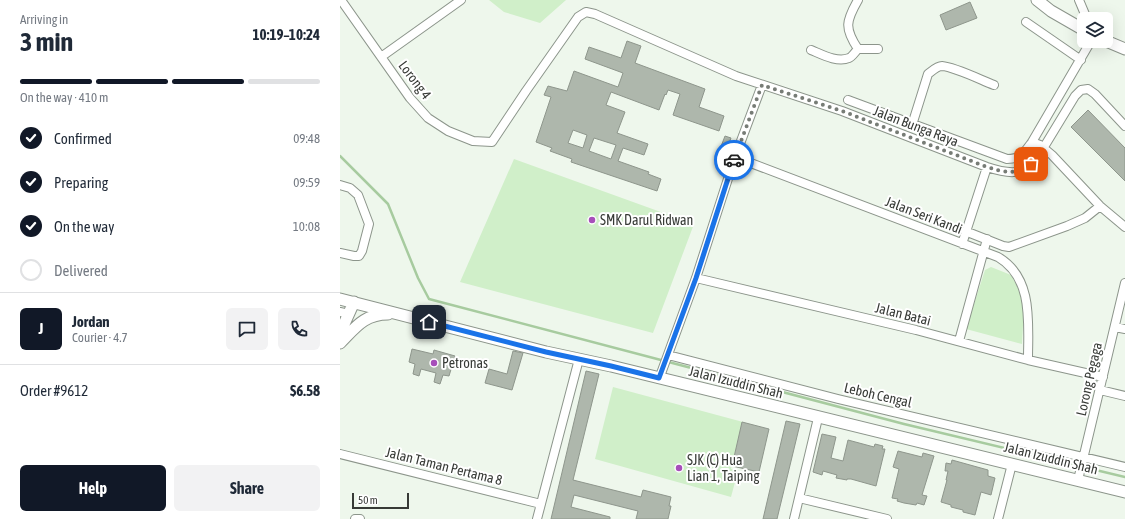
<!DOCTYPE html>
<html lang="en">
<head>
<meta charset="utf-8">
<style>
	body { margin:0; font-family:"Asap Condensed",sans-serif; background:#f2f2f3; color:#1f2937; height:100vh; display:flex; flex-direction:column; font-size:15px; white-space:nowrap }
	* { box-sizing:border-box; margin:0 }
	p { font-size:13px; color:#747a83 }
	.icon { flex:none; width:22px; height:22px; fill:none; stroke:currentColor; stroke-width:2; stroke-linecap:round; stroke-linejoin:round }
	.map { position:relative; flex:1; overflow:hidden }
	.sheet { display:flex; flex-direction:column; background:#fff; width:340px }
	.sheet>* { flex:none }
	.tools { position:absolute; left:737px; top:12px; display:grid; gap:8px }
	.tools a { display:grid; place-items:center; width:36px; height:36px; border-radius:6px; background:#fff; box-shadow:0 4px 16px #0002; font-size:20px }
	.scale { position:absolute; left:12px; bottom:10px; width:57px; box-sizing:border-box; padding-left:4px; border:2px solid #373a36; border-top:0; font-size:11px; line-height:14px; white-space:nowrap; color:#373a36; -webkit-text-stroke:3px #fff; paint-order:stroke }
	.pin { position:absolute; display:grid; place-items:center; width:34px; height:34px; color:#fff; margin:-17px; border-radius:8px; box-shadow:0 2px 6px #0006 }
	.courier { position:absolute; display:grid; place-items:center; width:40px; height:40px; margin:-20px; border:3px solid #1a73e8; border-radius:50%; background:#fff; color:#222; box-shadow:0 1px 5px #0007 }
	.summary em { font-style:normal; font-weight:700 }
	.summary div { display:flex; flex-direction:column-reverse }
	.summary { display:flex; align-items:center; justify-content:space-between; height:68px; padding:0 20px }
	h1 { font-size:26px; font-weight:700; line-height:30px }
	.bar { display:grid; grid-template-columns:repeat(4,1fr); gap:6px 4px; align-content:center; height:48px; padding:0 20px }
	.bar i { height:5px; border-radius:3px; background:#e0e1e3 }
	.bar .selected { background:#111827 }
	.bar p { grid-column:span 4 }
	.line { display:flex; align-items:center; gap:10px; padding:0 20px; border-top:1px solid #e0e1e3 }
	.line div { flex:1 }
	.round { display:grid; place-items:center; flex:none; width:42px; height:42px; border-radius:6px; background:#f2f2f3 }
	ol { padding:0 20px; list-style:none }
	li { display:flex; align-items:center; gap:12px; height:44px }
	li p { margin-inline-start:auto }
	li .icon { padding:4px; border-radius:50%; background:#111827; color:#fff; stroke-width:4 }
	li:last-child { color:#747a83 }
	li i { width:22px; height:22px; border:2px solid #e0e1e3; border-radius:50% }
	.action { display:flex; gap:8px; margin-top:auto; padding:8px 20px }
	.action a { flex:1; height:46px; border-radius:6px; background:#111827; color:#fff; font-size:16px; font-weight:700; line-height:46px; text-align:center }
	.action a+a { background:#f2f2f3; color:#1f2937 }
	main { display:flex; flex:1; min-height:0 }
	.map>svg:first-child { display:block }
	.green { fill:#d0efc9 }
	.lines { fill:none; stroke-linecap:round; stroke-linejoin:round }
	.stream { stroke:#a7cb9f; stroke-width:2.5 }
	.building { fill:#aeb7ac; stroke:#8e968c; fill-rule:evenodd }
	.street-casing { stroke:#8c958b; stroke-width:10 }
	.secondary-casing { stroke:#8c958b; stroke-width:13 }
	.street { stroke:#fff; stroke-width:8 }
	.secondary { stroke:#fff; stroke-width:11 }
	.done { stroke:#777c76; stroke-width:4; stroke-dasharray:0 7.2 }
	.route { stroke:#1a73e8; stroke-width:5 }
	.poi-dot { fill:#a74eba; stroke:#fff; stroke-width:1.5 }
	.labels { text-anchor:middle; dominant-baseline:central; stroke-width:4; stroke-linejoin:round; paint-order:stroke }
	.street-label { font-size:14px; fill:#373a36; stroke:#fff }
	.poi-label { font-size:14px; fill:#373a36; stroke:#fff; text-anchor:start }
</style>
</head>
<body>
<main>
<section class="sheet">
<div class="summary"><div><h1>3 min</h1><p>Arriving in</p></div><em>10:19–10:24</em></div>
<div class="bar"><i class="selected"></i><i class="selected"></i><i class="selected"></i><i></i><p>On the way · 410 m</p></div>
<ol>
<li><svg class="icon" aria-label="check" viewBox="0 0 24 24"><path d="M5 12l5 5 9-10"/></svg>Confirmed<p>09:48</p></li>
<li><svg class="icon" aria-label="check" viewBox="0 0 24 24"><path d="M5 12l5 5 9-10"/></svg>Preparing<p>09:59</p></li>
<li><svg class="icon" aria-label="check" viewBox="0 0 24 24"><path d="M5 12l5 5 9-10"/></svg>On the way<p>10:08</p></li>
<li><i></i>Delivered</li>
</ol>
<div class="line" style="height:72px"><b class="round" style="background:#111827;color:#fff">J</b><div><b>Jordan</b><p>Courier · 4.7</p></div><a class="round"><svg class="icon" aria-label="chat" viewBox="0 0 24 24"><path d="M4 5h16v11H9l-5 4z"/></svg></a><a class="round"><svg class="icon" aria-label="phone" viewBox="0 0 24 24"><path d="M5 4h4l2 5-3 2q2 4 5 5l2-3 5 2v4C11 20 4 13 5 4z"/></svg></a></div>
<div class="line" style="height:52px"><div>Order #9612</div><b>$6.58</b></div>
<div class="action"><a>Help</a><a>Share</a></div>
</section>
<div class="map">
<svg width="785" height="519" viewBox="0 0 785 519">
	<rect width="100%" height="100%" fill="#eef7ec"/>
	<path class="green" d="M 149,0 L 226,0 L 200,23 L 164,12 Z
		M 174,159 L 354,224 L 313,333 L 120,282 Z
		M 651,267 L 671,275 L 680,291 L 684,306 L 682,344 L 626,329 L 645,270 Z
		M 273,387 L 403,422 L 391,469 L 398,471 L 391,497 L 255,459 Z"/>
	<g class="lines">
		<path class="stream" d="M 0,156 L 48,204 L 78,278 L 89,299 L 564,424 L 785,477"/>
	</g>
	<path class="building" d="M 630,2 L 637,18 L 606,30 L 600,15 Z
		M 287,41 L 301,46 L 295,63 L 365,89 L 359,107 L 384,116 L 379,131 L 333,115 L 340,94 L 328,90 L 326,95 L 325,94 L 319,110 L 271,92 L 266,105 L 285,112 L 277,133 L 308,144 L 304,155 L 283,148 L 278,161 L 309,172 L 308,174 L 321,179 L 317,191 L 231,162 L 232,159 L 210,151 L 212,148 L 196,142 L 211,97 L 204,95 L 208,86 L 227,91 L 234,71 L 278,87 L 283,73 L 245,59 L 249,47 L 281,58 ZM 233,130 L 247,135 L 243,148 L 228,143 ZM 254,138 L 276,145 L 271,159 L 249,151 Z
		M 748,110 L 785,148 L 785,181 L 731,127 Z
		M 385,136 L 391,138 L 386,151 L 380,149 Z
		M 72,349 L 93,354 L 94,350 L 115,356 L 109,376 L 103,375 L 100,384 L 94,382 L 96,373 L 81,369 L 79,376 L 73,374 L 75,364 L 69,362 Z
		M 173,351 L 183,353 L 172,390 L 145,383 L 149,369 L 167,374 Z
		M 246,371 L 259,374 L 233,480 L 301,497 L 303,490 L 331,497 L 329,506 L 331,506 L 328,519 L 296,519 L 298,511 L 234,495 L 231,507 L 270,517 L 270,519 L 211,519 Z
		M 446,421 L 460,424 L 437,519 L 423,519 Z
		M 402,422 L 429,429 L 419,472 L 392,466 Z
		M 482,434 L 496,437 L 491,458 L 503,461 L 508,440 L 534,447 L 535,444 L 543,446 L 542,449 L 545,449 L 536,486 L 511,479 L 507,479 L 507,480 L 496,478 L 497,475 L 483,471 L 482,475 L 473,472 Z
		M 558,451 L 582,457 L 583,453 L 594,456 L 582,495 L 587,496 L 584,505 L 577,503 L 576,505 L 564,503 L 557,501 L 558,499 L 552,498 L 559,469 L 553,467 Z
		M 612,460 L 648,470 L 648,476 L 655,478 L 651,495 L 641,492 L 635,515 L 623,512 L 623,510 L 611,507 L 611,505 L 601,502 L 607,480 L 606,480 L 608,471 L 605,471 L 606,463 L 611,464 Z"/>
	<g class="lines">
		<g class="street-casing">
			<path id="street" d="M 1,0 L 70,98 L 88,118 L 108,131 L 133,141 L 152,142 L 186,91 L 238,17 L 246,12 L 255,14 L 396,76 L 502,111 L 647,167 C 662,172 685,178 695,160 C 697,156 698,150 700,145 L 692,142
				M 518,0 C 506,21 504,28 518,49 L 538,49
				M 739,0 L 747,19
				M 686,22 L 741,60
				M 471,50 C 481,54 497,63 509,58 C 512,57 515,52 518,49
				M 41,57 L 121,0
				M 508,100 L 667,159 C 681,159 684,153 692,142 L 751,41
				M 572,125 L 588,74 C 592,71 597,66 602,66 C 615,67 641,80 654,85
				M 700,145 L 712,155 L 760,206 L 785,227
				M 704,147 L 735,96 L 741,90 L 748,89 L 755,94 L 785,126
				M 395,157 L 658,257 C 694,278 688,324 688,360
				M 0,185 L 10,188 L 18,195 L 29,224 L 22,251 L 19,256 L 14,256 L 0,253
				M 625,231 L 663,246 L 669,247 L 727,226 L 745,218 L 760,206
				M 622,244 L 647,167
				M 356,278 L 576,330 L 688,360 L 763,377
				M 0,312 L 9,314
				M 775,327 L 785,329
				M 619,341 L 647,239
				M 328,355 L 498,399 L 785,467
				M 319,379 L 356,278 L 395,157 L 422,85
				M 760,390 L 785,396
				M 0,454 L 201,504
				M 738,480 L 785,283
				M 459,498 L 547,519
				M 15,519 L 20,519
				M 197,519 L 239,359
				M 454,519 L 478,418
				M 658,519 L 672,464"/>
		</g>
		<g class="secondary-casing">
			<path id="secondary" d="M 697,0 L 711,11 L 744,30
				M 766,41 L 785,49
				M 0,299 L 206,352 L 271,366 L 785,492
				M 0,333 L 14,302
				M 0,343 C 15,328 24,314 48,314"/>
		</g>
		<use href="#street" class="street"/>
		<use href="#secondary" class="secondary"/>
	</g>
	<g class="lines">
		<path class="done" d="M 394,160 L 422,85 L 502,111 L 647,167 C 663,172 677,176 691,164"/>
		<path class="route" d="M 89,322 L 206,352 L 271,366 L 319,378 L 356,278 L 394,160"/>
	</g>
	<g class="poi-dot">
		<circle cx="252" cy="220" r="4"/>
		<circle cx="94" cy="363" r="4"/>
		<circle cx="339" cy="468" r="4"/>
	</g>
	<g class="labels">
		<g class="street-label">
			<text transform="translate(75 80) rotate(53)">Lorong 4</text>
			<text transform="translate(576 126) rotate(21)">Jalan Bunga Raya</text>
			<text transform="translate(584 215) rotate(21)">Jalan Seri Kandi</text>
			<text transform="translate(563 314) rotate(14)">Jalan Batai</text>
			<text transform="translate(749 379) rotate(-77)">Lorong Pegaga</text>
			<text transform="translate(396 382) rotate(14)">Jalan Izuddin Shah</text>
			<text transform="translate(538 395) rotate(13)">Leboh Cengal</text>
			<text transform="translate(711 458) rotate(14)">Jalan Izuddin Shah</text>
			<text transform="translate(104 466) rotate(14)">Jalan Taman Pertama 8</text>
		</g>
		<g class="poi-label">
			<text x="260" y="220">SMK Darul Ridwan</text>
			<text x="102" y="363">Petronas</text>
			<text x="347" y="460">SJK (C) Hua<tspan x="347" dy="16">Lian 1, Taiping</tspan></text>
		</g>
	</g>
</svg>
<div class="tools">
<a><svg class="icon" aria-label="layers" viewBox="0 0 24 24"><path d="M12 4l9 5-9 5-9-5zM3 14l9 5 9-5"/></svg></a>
</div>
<div class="scale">50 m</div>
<div class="pin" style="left:691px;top:164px;background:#ea580c"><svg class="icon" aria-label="bag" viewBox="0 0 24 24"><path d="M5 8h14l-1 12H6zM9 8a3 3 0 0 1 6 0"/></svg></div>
<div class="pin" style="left:89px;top:322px;background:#1f2937"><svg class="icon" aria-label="home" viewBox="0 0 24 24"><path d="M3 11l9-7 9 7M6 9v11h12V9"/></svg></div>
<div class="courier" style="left:394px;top:160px"><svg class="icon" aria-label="car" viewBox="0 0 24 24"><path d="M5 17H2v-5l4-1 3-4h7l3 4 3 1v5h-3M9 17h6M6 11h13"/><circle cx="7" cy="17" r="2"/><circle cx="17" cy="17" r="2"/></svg></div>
</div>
</main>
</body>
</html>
